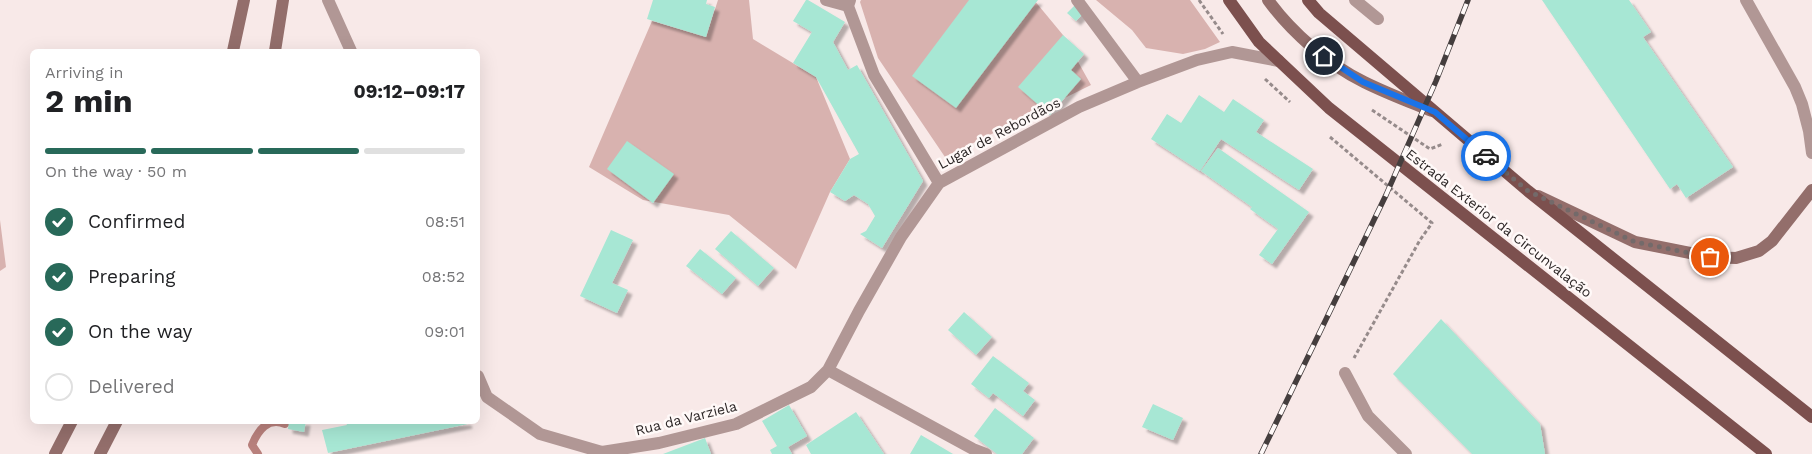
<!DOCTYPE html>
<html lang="en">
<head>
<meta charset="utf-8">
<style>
	body { margin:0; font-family:"Work Sans",sans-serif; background:#f6f6f6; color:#202124; height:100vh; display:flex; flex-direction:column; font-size:19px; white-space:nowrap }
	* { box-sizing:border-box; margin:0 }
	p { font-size:16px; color:#757577 }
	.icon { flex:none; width:28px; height:28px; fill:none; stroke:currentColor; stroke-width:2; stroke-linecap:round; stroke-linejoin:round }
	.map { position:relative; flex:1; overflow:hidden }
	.details { position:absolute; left:30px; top:49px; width:450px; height:375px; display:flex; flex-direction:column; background:#fff; border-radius:8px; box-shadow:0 5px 20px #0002 }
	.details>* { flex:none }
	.pin { position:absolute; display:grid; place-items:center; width:42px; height:42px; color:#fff; margin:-21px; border:2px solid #fff; border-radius:50%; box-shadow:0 1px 5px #0007 }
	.courier { position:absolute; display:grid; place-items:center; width:50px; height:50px; margin:-25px; border:4px solid #1a73e8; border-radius:50%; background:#fff; color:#222; box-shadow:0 1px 6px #0007 }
	.head em { font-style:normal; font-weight:700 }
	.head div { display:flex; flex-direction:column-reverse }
	.head { display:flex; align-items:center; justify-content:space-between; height:85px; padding:0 15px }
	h1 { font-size:32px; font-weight:700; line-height:38px }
	.bar { display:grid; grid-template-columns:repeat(4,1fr); gap:8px 5px; align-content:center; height:60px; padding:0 15px }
	.bar i { height:6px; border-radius:4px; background:#e0e0e0 }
	.bar .current { background:#286959 }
	.bar p { grid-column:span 4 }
	ol { padding:0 15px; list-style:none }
	li { display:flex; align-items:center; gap:15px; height:55px }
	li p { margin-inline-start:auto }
	li .icon { padding:5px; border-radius:50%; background:#286959; color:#fff; stroke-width:4 }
	li:last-child { color:#757577 }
	li i { width:28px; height:28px; border:2px solid #e0e0e0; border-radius:50% }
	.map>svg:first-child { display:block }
	.green { fill:#d8b2af }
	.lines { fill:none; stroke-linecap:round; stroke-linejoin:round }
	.stream { stroke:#b8807c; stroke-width:8 }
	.building { fill:#a7e7d4; filter:url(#shadow) }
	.path { stroke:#968b8b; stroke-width:3; stroke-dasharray:4 2.5; stroke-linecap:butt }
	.street { stroke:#b19795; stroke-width:12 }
	.secondary { stroke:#936e6b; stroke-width:12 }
	.primary { stroke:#7c504e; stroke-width:12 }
	.rail-casing { stroke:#453e3e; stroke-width:5.5 }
	.rail { stroke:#fff9f8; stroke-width:4; stroke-dasharray:11; stroke-linecap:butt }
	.done { stroke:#736a6a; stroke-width:5; stroke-dasharray:0 9 }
	.route { stroke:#1a73e8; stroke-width:6 }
	.labels { text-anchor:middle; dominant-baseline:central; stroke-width:5; stroke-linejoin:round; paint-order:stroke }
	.street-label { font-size:14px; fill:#2c2626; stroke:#fff9f8 }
</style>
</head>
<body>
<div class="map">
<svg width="1812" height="454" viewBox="0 0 1812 454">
	<defs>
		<filter id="shadow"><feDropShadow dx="4.5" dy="4.5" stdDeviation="1" flood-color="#0004"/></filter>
	</defs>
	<rect width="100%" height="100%" fill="#f8e9e8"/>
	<path class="green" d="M 718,0 L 749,0 L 753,39 L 816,77 L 850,159 L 830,192 L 796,269 L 729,215 L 643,200 L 589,167 L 652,21 L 706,37 Z
		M 861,0 L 1034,0 L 1063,35 L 1091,85 L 945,157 L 878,58 L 860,2 Z
		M 1096,0 L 1190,0 L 1220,42 L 1205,49 L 1183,54 L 1146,48 L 1132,30 Z
		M 0,220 L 6,267 L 0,271 Z"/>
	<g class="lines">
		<path class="stream" d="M 258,454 L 252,445 C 258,430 268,417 285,424 L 288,421"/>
	</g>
	<path class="building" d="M 653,0 L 707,0 L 706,4 L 715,7 L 706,37 L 647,19 Z
		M 806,0 L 808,0 L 845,22 L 833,42 L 848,70 L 857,65 L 923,181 L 882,248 L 860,234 L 866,231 L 875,216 L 868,204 L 854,195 L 845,201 L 830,192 L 850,159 L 859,154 L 816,77 L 793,63 L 812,32 L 793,21 Z
		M 969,0 L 1038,0 L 956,108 L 912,76 Z
		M 1542,0 L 1629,0 L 1651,32 L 1643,37 L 1733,167 L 1686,198 L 1677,184 L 1670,189 Z
		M 1076,4 L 1084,13 L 1076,21 L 1067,13 Z
		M 1063,35 L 1084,54 L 1071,70 L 1081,79 L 1050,115 L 1018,87 Z
		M 1199,95 L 1224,112 L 1233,99 L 1264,120 L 1256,132 L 1313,169 L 1299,190 L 1221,139 L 1200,171 L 1151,139 L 1167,114 L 1181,123 Z
		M 627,141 L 674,174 L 653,203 L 607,169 Z
		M 1218,148 L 1309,212 L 1272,264 L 1259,255 L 1278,229 L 1250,209 L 1252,207 L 1201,171 Z
		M 611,230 L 633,240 L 612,283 L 628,290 L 617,313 L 580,296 Z
		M 731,231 L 774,268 L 758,286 L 715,249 Z
		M 700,249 L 736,278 L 722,294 L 686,266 Z
		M 964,312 L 992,337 L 976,355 L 948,330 Z
		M 1441,319 L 1540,424 L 1545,454 L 1472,454 L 1393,374 Z
		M 993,356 L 1029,383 L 1023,391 L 1035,400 L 1023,416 L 993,393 L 989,398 L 971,384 Z
		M 1153,404 L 1183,418 L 1173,440 L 1142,427 Z
		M 789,405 L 807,436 L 788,447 L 792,454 L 772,454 L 770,450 L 777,446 L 762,421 Z
		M 995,408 L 1034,438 L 1022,454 L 997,454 L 974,436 Z
		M 856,412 L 884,454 L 811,454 L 806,445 Z
		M 289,421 L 306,421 L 304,432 L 288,429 Z
		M 345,421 L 467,421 L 468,424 L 328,453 L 322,430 L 347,425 Z
		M 921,435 L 953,454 L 910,454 Z
		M 705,438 L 711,454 L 663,454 Z"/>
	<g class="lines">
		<path class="path" d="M 1199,0 L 1223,34
			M 1265,79 L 1290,102
			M 1372,110 L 1430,149 L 1443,144
			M 1330,137 L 1432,223 L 1420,240 L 1354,358"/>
		<path class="street" d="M 328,0 L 351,51
			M 826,0 L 848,6
			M 850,0 L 848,6 L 874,75 L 939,183
			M 1077,0 L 1138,82
			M 1355,0 L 1378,19
			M 1746,0 L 1795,87 L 1802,104 L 1809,131 L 1812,153
			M 828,370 L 859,311 L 901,237 L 939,183 L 1079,107 L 1138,82 L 1197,60 L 1232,52 L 1279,61
			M 1345,373 L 1368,416 L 1406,454
			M 478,376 L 487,397 L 540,434 L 602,452 L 659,443 L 736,424 L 811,387 L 828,370 L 973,449 L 986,454"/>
		<path class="secondary" d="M 1268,0 C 1291,32 1329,65 1364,82 C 1386,93 1410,102 1432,111
			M 233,51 L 244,0
			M 275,51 L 283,0
			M 1538,196 L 1635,242 L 1710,257 L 1736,258 L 1759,251 L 1772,241 L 1812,190
			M 55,454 L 72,421
			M 100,454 L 117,421"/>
		<path class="primary" d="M 1229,0 L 1259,42 L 1329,108 L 1766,454
			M 1308,0 L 1319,13 L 1528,191 L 1812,417"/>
		<g class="rail-casing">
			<path id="rail" d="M 1261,454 L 1386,195 L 1436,81 L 1468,0"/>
		</g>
		<use href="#rail" class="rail"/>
	</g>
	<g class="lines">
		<path class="done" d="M 1486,156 L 1528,191 L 1635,242 L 1710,257"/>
		<path class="route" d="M 1324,56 L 1363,82 L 1435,112 L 1486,156"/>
	</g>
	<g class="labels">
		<g class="street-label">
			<text transform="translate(999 133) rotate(-28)">Lugar de Rebordãos</text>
			<text transform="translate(1499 223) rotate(38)">Estrada Exterior da Circunvalação</text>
			<text transform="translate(686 418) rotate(-14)">Rua da Varziela</text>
		</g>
	</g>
</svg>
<div class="pin" style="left:1710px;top:257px;background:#ea580c"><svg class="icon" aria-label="bag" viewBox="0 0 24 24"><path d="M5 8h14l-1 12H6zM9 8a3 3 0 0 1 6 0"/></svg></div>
<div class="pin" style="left:1324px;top:56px;background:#1f2937"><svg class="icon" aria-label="home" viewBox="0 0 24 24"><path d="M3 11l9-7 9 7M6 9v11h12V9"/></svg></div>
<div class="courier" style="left:1486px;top:156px"><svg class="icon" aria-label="car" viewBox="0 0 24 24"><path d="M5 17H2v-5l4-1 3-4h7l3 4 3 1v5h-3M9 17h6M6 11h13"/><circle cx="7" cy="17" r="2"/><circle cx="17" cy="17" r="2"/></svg></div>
<section class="details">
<div class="head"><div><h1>2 min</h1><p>Arriving in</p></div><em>09:12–09:17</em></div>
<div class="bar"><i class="current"></i><i class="current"></i><i class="current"></i><i></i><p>On the way · 50 m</p></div>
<ol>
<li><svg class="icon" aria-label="check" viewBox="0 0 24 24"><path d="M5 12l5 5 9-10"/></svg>Confirmed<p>08:51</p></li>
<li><svg class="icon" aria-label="check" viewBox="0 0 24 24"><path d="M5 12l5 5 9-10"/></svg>Preparing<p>08:52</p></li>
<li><svg class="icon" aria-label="check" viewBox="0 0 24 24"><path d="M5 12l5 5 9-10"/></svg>On the way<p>09:01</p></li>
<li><i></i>Delivered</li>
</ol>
</section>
</div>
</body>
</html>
